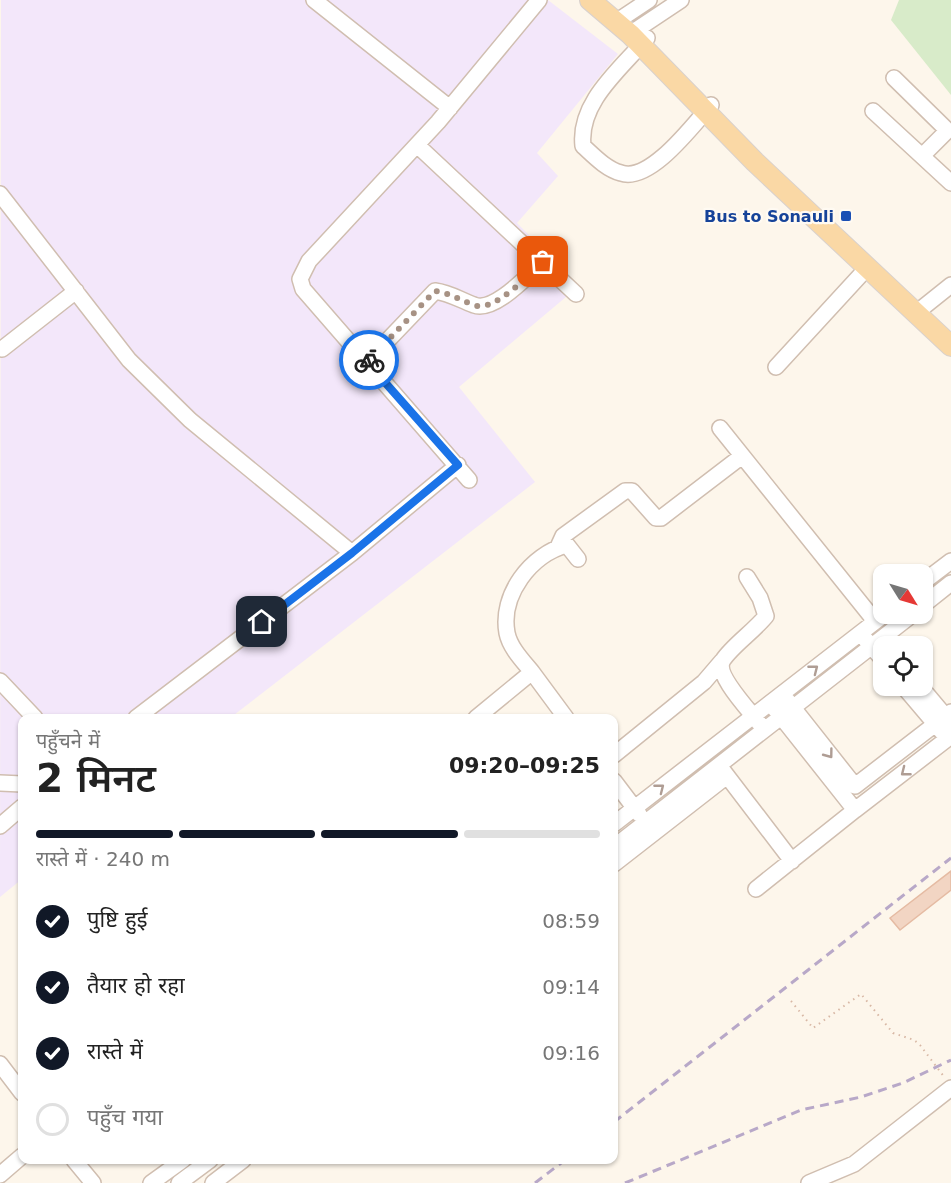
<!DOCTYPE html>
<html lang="hi">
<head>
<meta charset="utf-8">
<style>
	body { margin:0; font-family:"DejaVu Sans","Noto Sans Devanagari",sans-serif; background:#f6f6f6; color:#222; height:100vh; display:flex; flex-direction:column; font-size:22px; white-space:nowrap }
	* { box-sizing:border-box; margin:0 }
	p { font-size:20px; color:#767676 }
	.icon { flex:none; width:33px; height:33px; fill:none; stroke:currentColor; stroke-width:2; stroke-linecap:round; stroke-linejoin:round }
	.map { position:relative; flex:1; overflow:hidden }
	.details { position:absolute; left:18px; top:714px; width:600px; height:450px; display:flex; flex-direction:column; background:#fff; border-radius:12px; box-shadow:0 2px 4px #0004 }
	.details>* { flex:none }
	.needle { width:39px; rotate:127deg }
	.buttons { position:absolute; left:873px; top:564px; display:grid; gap:12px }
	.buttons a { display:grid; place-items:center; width:60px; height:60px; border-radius:12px; background:#fff; box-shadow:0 2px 4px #0004; font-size:30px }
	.pin { position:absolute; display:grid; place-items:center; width:51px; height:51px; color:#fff; margin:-26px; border-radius:12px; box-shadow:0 3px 9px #0006 }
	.courier { position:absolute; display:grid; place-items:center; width:60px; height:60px; margin:-30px; border:4px solid #1a73e8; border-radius:50%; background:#fff; color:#222; box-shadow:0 2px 8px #0007 }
	.overview em { font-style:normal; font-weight:600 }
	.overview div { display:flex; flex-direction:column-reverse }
	.overview { display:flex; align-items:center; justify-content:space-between; height:102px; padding:0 18px }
	h1 { font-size:39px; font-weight:600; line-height:45px }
	.bar { display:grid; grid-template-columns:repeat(4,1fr); gap:9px 6px; align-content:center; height:72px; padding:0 18px }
	.bar i { height:8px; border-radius:4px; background:#e0e0e0 }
	.bar .selected { background:#111827 }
	.bar p { grid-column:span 4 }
	ol { padding:0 18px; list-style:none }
	li { display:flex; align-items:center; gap:18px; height:66px }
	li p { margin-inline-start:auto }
	li .icon { padding:6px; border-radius:50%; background:#111827; color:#fff; stroke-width:4 }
	li:last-child { color:#767676 }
	li i { width:33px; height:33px; border:3px solid #e0e0e0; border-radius:50% }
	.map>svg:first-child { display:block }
	.education { fill:#f3e7fa }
	.green { fill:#d8ebc9 }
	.building { fill:#f2d5c3; stroke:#e5bba3; stroke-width:1.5 }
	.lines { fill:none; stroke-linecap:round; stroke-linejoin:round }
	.minor-casing { stroke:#d0beb0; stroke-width:18 }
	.major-casing { stroke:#d9d1cd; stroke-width:22 }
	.path { stroke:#d8b8a5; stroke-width:2; stroke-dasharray:1.5 4.5; stroke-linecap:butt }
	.minor { stroke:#fff; stroke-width:15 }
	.major { stroke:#fad8a5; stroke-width:20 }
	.rail { stroke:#b8a8c8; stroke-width:3; stroke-dasharray:9 6; stroke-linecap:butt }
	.oneway { stroke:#af9d94 }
	.done { stroke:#a79284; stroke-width:6; stroke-dasharray:0 10.8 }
	.route { stroke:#1a73e8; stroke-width:8 }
	.transit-dot { fill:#1a4fb4; stroke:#fffaf2; stroke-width:2 }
	.labels { text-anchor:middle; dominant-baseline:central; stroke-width:4.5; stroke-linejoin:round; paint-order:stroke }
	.transit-label { font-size:16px; font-weight:bold; fill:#164399; stroke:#fffaf2; text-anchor:end }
</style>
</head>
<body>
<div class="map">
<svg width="951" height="1183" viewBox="0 0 951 1183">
	<rect width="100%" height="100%" fill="#fdf6eb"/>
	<path class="education" d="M 1,0 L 548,0 L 618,54 L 537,153 L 558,176 L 517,223 L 579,286 L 459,387 L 535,482 L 230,718 L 22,718 L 22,879 L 0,897 Z"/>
	<path class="green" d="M 899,0 L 951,0 L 951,95 L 891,20 Z"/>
	<path class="building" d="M 951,871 L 951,890 L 900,930 L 890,918 Z"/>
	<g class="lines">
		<g class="minor-casing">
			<path id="minor" d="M 314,0 L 450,108
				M 616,22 L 649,0
				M 630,34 L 681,0
				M 647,38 C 621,69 578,102 583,146 C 594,156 606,169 621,173 C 650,183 693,125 711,105
				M 894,78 L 945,128 L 945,133 L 922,156
				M 873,111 L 951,183
				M 417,145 L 576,294
				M 0,194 L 129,360 L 190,420 L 352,553
				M 916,313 L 951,285
				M 2,349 L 76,291
				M 367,362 L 435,291 C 450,293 460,300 474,305 C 494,313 528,275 543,262
				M 776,367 L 867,268
				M 720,428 L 875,621
				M 469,480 L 303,289 L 300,279 L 309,261 L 438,122 L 539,0
				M 558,547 L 563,536 L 625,491 L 632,491 L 656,518 L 661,518 L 742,456
				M 747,577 L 760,598 L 766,616 C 754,631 732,646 723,660 C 714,674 750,711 759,723
				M 922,583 L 951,561
				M 922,606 L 951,583
				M 866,640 L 884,661
				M 532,672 L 566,718
				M 0,681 L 35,718
				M 903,686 L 942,732
				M 920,686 L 951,723
				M 787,700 L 855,786 L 951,712
				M 775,709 L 855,810 L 951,736
				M 136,718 L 352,553 L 458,465
				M 476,718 L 532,672 C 523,661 510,648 507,633 C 500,595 531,554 567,545 L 578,559
				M 614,755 L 704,682 L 722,661
				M 721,768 L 792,861
				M 614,781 L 639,814
				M 0,783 L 22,784
				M 614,824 L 885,614
				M 0,826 L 22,807
				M 614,847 L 913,614
				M 614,864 L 727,776
				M 756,889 L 855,810
				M 0,1064 L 22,1093
				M 74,1160 L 93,1183
				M 0,1175 L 22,1156
				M 151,1183 L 183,1160
				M 179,1183 L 210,1160
				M 213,1183 L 243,1160
				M 809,1183 L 854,1164 L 951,1088"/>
		</g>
		<g class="major-casing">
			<path id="major" d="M 590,0 L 630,34 L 755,162 L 951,346"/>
		</g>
		<path class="path" d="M 791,1001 L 813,1028 L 861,994 L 893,1033 L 914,1040 L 920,1045 L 945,1078"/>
		<use href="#minor" class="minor"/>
		<use href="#major" class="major"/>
		<path class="rail" d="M 614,1122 L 951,858
			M 535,1183 L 565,1160
			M 625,1183 L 801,1110 L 861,1097 L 903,1083 L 951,1060"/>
	</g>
	<defs><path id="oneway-chevron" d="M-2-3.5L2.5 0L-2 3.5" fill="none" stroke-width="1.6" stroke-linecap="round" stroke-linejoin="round" transform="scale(1.5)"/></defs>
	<g class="oneway">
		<use href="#oneway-chevron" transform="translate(814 669) rotate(-38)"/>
		<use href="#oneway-chevron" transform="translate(829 754) rotate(53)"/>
		<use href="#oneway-chevron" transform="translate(905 772) rotate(142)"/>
		<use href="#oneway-chevron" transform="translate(660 788) rotate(-38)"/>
	</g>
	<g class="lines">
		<path class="done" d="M 369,360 L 435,291 C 450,293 460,300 474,305 C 494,313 528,275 543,262"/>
		<path class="route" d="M 262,622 L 352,553 L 458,465 L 367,362 L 369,360"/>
	</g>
	<rect class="transit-dot" x="840" y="210" width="12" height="12" rx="3"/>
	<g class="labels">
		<g class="transit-label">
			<text x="834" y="216">Bus to Sonauli</text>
		</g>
	</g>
</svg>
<div class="buttons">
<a><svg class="needle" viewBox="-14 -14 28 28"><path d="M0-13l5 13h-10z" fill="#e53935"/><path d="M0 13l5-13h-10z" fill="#767676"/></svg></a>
<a><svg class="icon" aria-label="locate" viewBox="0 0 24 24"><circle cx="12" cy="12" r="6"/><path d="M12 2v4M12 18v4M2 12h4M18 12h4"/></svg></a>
</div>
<div class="pin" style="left:543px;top:262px;background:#ea580c"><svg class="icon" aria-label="bag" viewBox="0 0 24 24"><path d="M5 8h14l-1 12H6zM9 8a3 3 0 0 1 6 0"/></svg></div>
<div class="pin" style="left:262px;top:622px;background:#1f2937"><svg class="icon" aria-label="home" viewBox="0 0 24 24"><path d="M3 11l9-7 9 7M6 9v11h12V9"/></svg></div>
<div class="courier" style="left:369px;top:360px"><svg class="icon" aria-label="bike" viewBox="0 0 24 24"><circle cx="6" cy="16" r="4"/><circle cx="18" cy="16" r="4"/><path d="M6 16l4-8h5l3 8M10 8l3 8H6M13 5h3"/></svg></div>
<section class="details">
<div class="overview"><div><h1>2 मिनट</h1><p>पहुँचने में</p></div><em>09:20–09:25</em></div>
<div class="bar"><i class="selected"></i><i class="selected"></i><i class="selected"></i><i></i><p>रास्ते में · 240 m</p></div>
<ol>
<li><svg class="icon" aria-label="check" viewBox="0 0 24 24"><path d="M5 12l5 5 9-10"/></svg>पुष्टि हुई<p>08:59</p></li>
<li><svg class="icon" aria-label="check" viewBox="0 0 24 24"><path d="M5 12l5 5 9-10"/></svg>तैयार हो रहा<p>09:14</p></li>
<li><svg class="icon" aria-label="check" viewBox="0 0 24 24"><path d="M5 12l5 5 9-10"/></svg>रास्ते में<p>09:16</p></li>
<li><i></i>पहुँच गया</li>
</ol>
</section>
</div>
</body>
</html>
